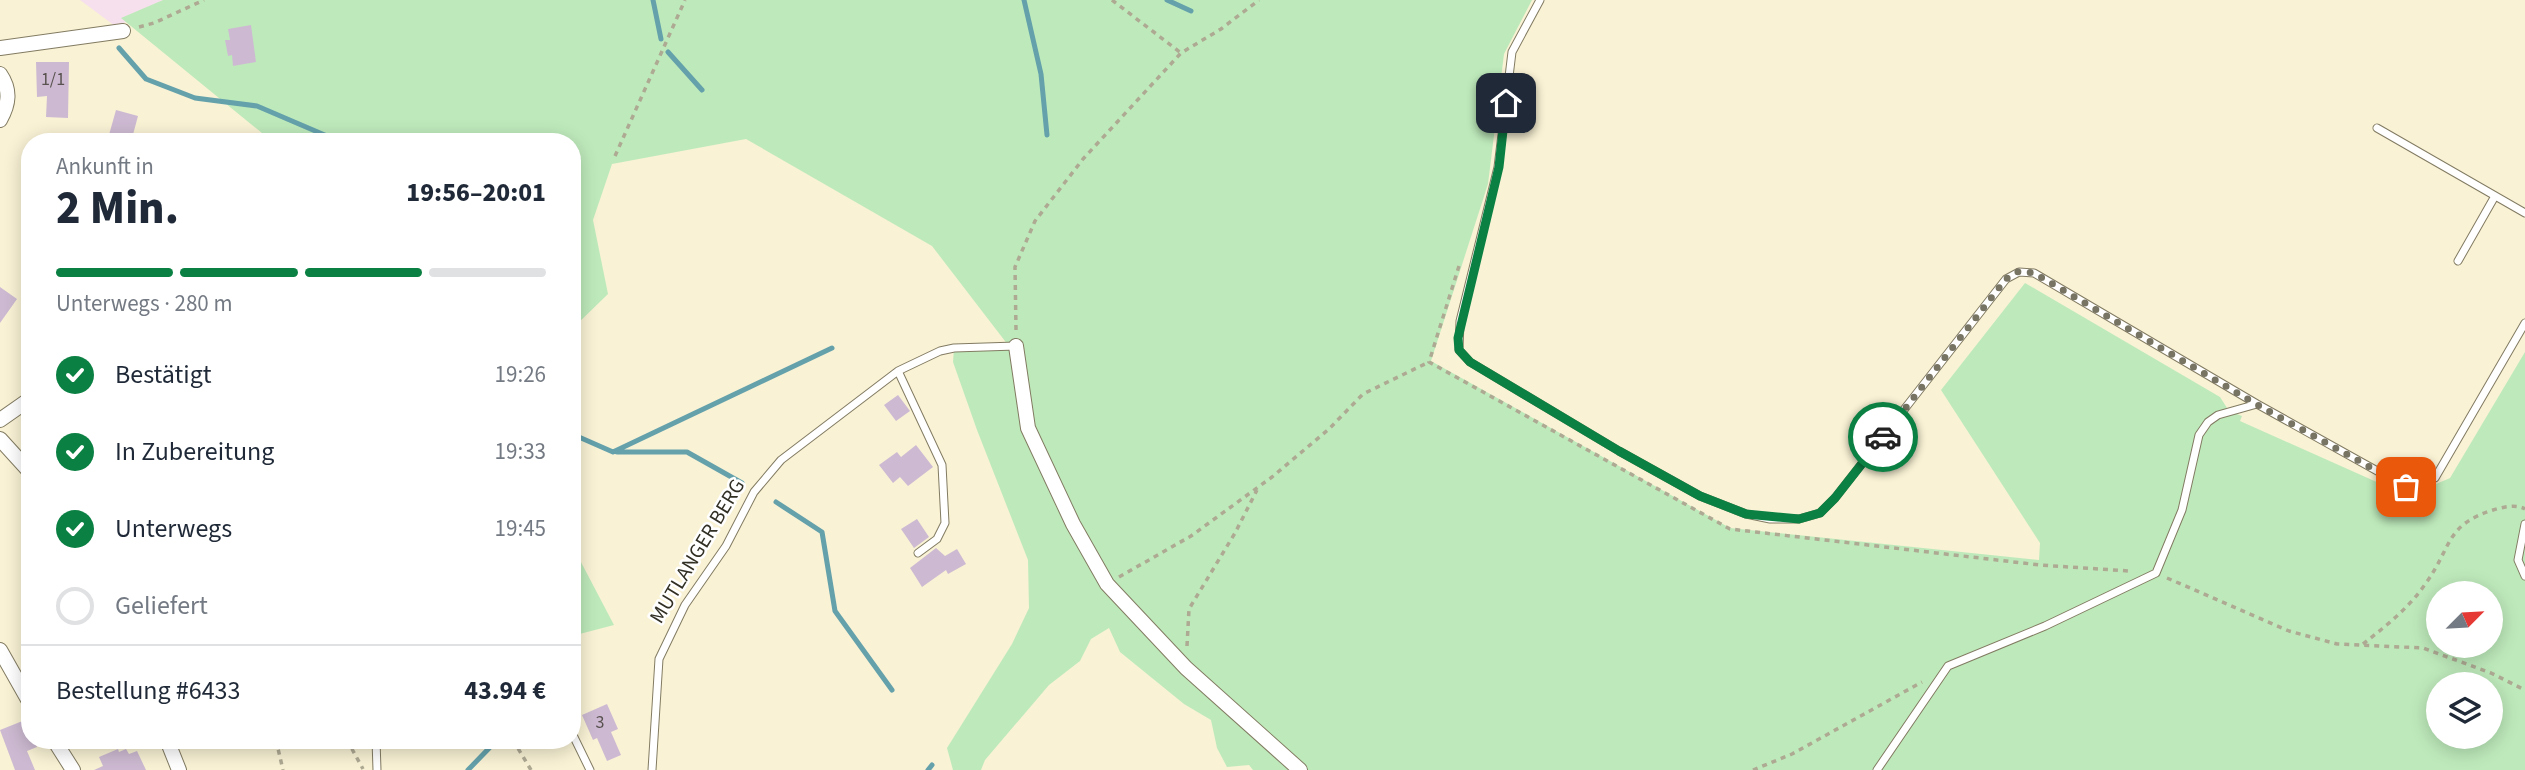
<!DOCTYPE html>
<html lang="de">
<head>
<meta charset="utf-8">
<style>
	body { margin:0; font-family:"Source Sans 3",sans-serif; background:#f6f6f7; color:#1f2937; height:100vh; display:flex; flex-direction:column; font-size:26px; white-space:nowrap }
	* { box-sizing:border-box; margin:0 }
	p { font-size:23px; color:#747a83 }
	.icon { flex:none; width:38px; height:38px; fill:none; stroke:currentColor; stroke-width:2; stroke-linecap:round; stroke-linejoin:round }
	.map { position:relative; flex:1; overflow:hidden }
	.drawer { position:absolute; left:21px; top:133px; width:560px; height:616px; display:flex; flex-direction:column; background:#fff; border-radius:28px; box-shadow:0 4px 18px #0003 }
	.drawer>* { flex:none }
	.needle { width:46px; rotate:66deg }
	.tools { position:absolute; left:2426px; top:581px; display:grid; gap:14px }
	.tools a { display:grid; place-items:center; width:77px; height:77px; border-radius:50%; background:#fff; box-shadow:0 4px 18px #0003; font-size:35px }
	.pin { position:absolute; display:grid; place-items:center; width:60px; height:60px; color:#fff; margin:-30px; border-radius:14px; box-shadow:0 4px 10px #0006 }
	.courier { position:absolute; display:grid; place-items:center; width:70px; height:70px; margin:-35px; border:5px solid #0b8043; border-radius:50%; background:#fff; color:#222; box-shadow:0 2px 9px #0007 }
	.headline em { font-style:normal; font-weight:800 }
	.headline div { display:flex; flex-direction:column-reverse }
	.headline { display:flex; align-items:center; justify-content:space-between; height:119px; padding:0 35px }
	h1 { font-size:46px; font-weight:800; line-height:52px }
	.bar { display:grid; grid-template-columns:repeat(4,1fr); gap:10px 7px; align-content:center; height:84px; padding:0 35px }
	.bar i { height:9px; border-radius:5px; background:#e0e1e3 }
	.bar .selected { background:#0b8043 }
	.bar p { grid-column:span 4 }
	.line { display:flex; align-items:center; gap:18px; padding:0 35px; border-top:2px solid #e0e1e3 }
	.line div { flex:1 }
	ol { padding:0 35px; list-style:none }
	li { display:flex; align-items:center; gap:21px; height:77px }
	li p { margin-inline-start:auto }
	li .icon { padding:7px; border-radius:50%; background:#0b8043; color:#fff; stroke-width:4 }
	li:last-child { color:#747a83 }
	li i { width:38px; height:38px; border:4px solid #e0e1e3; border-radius:50% }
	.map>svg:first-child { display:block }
	.commercial { fill:#f7e0ed }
	.green { fill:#beeabb; fill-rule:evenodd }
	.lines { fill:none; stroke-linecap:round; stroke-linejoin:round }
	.stream { stroke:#64a1ab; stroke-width:5 }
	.building { fill:#cdbad2 }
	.lane-casing { stroke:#827b62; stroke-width:9 }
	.street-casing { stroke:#827b62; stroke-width:16 }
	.path { stroke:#aea993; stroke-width:3.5; stroke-dasharray:5 5; stroke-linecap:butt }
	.lane { stroke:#fff; stroke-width:7 }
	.street { stroke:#fff; stroke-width:14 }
	.done { stroke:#787463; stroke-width:7; stroke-dasharray:0 12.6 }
	.route { stroke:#0b8043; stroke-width:9 }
	.labels { text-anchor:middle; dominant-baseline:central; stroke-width:5; stroke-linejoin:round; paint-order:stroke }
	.number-label { font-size:18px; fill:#595250 }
	.street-label { font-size:21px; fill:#323025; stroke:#fff }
</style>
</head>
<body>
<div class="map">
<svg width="2525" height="770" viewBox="0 0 2525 770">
	<rect width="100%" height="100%" fill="#f9f2d5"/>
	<path class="commercial" d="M 80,0 L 186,0 L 115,26 Z"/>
	<path class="green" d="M 163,0 L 1532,0 L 1504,54 L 1488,184 L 1431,361 L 1730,528 L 2039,560 L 2040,543 L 1941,390 L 2025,283 L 2220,397 L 2229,411 L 2242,416 L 2240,421 L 2408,496 L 2450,478 L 2525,352 L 2525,770 L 1253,770 L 1249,765 L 1227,767 L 1217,748 L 1211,720 L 1184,704 L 1120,652 L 1109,628 L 1091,639 L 1080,661 L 1049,685 L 985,760 L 981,770 L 953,770 L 947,748 L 1012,644 L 1029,608 L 1028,560 L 977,430 L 953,362 L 954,348 L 1008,345 L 932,246 L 746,139 L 612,164 L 593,220 L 608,294 L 572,329 L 572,142 L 273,142 L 121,18 ZM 2438,593 L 2490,593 L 2490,646 L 2438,646 ZM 2438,684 L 2490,684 L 2490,737 L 2438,737 Z
		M 572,545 L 614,625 L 572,636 Z"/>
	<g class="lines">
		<path class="stream" d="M 653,0 L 661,39
			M 1024,0 L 1041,74 L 1047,135
			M 1167,0 L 1191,11
			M 119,48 L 146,79 L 195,98 L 257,106 L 341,142
			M 668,52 L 702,90
			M 572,434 L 613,452 L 832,348
			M 617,452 L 687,452 L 742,483
			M 776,502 L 822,532 L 835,611 L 892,690
			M 468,770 L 497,740
			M 928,770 L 932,765"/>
	</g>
	<path class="building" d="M 251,25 L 256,62 L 233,66 L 232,55 L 228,56 L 225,40 L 230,40 L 228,29 Z
		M 36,62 L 69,62 L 68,118 L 46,117 L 47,96 L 37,97 Z
		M 116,110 L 138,116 L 131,142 L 107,142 Z
		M 0,287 L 17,299 L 0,323 Z
		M 898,395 L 910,411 L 896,421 L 884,405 Z
		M 916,445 L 933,467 L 908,486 L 900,477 L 893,483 L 879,465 L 897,452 L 901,457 Z
		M 917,519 L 929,537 L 914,548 L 901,529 Z
		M 936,548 L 945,556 L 957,549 L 966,564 L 948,574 L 946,570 L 922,587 L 910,568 Z
		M 607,704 L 618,729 L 611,732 L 621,755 L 607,761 L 597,738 L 593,740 L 582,715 Z
		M 25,720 L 30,730 L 30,740 L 34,740 L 37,747 L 27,751 L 35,770 L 15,770 L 0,730 Z
		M 118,749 L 119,752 L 126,749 L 129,754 L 137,751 L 146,770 L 94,770 L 103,766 L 99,757 Z"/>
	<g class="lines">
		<g class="lane-casing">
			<path id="lane" d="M 1540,0 L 1512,52 L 1498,167 L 1460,321 L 1459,350 L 1470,362 L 1619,451 L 1700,496 L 1746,514 L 1770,519 L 1799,519 L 1820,513 L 1835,498 L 2006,279 L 2019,272 L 2034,273 L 2257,404 L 2406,487 L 2435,478 L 2525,323
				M 2377,128 L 2525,213
				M 2458,261 L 2495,196
				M 898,371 L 942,465 L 945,523 L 937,539 L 918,553
				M 2525,524 L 2518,560 L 2525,576
				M 572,733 L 590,770
				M 376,740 L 377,770
				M 652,770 L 659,659 L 685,605 L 726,546 L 754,492 L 781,460 L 898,371 L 940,351 L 954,348 L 1016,346
				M 1877,770 L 1948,666 L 2045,626 L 2156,573 L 2182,510 L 2199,435 L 2208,422 L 2218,415 L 2257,404"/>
		</g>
		<g class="street-casing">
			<path id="street" d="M 0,48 L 123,31
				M 0,74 C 11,90 9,104 0,120
				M 1016,346 L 1028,428 L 1073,524 L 1107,584 L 1186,668 L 1300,770
				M 0,420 L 30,399
				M 0,439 L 30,472
				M 0,650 L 30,703
				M 54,740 L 73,770
				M 167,740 L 179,770"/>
		</g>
		<path class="path" d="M 1112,0 L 1181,53
			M 139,27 L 154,23 L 204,0
			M 615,156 L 685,0
			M 1459,266 L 1429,362 L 1730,529 L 2040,565 L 2129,571
			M 1016,330 L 1015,267 L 1035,221 L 1083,159 L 1181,53 L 1221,29 L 1259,0
			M 1119,577 L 1191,536 L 1272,477 L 1329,429 L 1363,394 L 1429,362
			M 2167,578 L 2289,631 L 2337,644 L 2423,648 L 2491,673 L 2525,690
			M 2363,644 C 2386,626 2409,608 2426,583 C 2452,547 2445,525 2493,510 C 2503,507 2516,504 2525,509
			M 1187,646 L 1189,609 L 1235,533 L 1257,490
			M 276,740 L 283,770
			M 347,740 L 363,769
			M 513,740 L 531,770
			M 1753,770 L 1792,754 L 1922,682"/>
		<use href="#lane" class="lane"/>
		<use href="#street" class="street"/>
	</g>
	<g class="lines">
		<path class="done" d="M 1883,437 L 2006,279 L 2019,271 L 2034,273 L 2256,404 L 2406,487"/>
		<path class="route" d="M 1506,103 L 1499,167 L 1458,338 L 1459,350 L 1470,362 L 1619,451 L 1700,496 L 1746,514 L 1799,519 L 1820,513 L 1835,498 L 1883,437"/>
	</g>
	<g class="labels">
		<g class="number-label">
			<text x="53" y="79">1/1</text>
			<text x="600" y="722">3</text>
		</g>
		<g class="street-label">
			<text transform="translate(697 551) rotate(-59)">MUTLANGER BERG</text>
		</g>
	</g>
</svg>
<div class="tools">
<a><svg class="needle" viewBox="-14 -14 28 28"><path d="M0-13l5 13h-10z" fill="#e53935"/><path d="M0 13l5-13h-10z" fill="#747a83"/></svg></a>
<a><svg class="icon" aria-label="layers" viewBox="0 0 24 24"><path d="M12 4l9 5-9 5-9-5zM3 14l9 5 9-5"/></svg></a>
</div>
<div class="pin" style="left:2406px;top:487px;background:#ea580c"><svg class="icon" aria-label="bag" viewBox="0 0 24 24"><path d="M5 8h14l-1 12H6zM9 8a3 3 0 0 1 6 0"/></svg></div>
<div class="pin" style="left:1506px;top:103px;background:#1f2937"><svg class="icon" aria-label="home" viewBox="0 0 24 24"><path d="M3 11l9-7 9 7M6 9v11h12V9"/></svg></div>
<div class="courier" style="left:1883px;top:437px"><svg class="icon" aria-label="car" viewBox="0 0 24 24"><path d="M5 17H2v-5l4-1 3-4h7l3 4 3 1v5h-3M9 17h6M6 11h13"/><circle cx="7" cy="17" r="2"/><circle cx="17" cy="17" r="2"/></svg></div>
<section class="drawer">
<div class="headline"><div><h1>2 Min.</h1><p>Ankunft in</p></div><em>19:56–20:01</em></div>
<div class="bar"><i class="selected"></i><i class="selected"></i><i class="selected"></i><i></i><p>Unterwegs · 280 m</p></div>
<ol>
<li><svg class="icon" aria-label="check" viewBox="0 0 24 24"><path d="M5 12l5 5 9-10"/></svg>Bestätigt<p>19:26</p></li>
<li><svg class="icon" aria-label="check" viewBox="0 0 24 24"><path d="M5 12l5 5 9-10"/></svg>In Zubereitung<p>19:33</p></li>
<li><svg class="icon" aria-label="check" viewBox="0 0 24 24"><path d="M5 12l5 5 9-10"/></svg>Unterwegs<p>19:45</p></li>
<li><i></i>Geliefert</li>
</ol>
<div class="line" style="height:91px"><div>Bestellung #6433</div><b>43.94 €</b></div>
</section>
</div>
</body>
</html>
